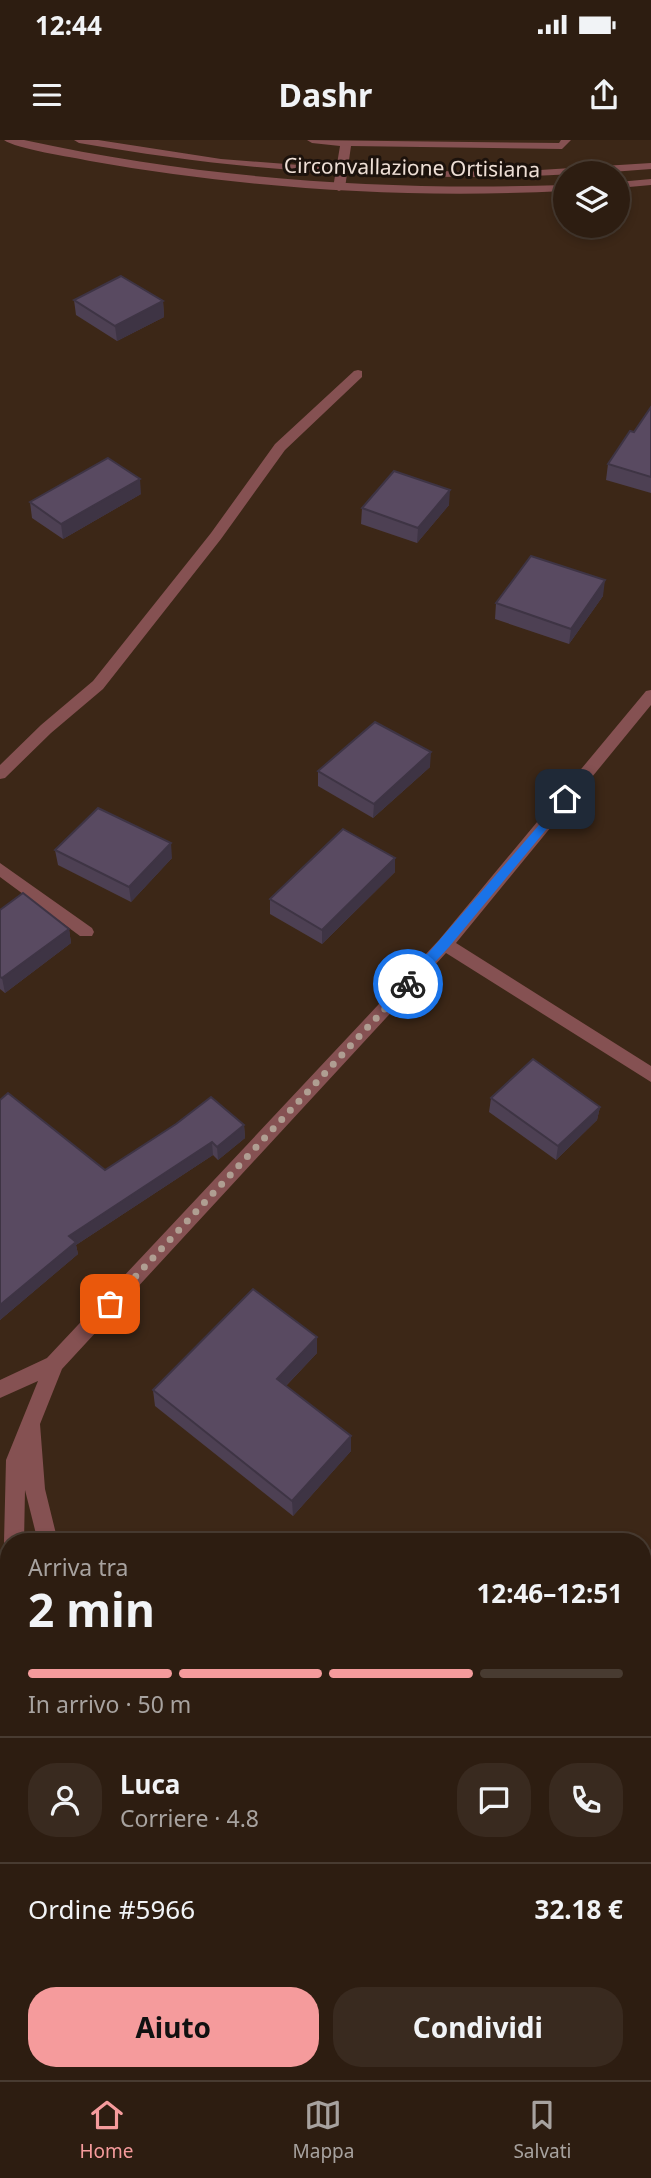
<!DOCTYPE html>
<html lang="it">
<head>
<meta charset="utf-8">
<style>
	body { margin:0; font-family:"Noto Sans",sans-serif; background:#392a1f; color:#f1f3f6; height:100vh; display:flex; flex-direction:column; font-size:26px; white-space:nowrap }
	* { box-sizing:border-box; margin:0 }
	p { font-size:23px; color:#a7a29f }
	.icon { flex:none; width:38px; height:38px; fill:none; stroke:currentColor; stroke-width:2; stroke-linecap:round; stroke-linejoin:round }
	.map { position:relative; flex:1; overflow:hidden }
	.panel { position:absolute; left:0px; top:1393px; width:651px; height:548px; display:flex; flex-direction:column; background:#2d1d11; border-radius:28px 28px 0 0; box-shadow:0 4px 10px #0003,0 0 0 2px #483b31 }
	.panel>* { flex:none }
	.controls { position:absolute; left:553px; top:21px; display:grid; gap:14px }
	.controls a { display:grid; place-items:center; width:77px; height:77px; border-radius:50%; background:#2d1d11; box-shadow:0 4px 10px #0003,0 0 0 2px #483b31; font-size:35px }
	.pin { position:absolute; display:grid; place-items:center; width:60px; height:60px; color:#fff; margin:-30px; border-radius:14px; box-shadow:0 4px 10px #0006 }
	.courier { position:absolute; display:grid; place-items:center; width:70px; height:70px; margin:-35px; border:5px solid #1a73e8; border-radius:50%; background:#fff; color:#222; box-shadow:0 2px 9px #0007 }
	.headline em { font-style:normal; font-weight:700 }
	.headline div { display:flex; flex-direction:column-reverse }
	.headline { display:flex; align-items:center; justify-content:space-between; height:119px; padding:0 28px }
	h1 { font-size:46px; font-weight:700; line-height:52px }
	.bar { display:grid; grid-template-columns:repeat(4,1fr); gap:10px 7px; align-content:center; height:84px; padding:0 28px }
	.bar i { height:9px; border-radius:5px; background:#483b31 }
	.bar .current { background:#f59b9c }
	.bar p { grid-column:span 4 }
	.line { display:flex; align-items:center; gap:18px; padding:0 28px; border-top:2px solid #483b31 }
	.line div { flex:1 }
	.round { display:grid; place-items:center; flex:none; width:74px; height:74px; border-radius:28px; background:#392a1f }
	.action { display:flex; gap:14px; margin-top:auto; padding:14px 28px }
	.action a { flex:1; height:80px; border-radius:28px; background:#f59b9c; color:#111; font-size:28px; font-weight:700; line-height:80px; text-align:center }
	.action a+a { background:#392a1f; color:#f1f3f6 }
	.status { display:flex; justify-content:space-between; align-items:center; height:49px; padding:0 35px; background:#2d1d11; direction:ltr }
	.status svg { height:19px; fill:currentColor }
	header { display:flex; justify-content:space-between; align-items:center; height:91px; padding:0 28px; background:#2d1d11; font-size:32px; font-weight:700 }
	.menu { display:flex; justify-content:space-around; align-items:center; height:98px; border-top:2px solid #483b31; background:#2d1d11; font-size:19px; color:#a7a29f }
	.menu a { display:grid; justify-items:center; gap:4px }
	.menu .current { color:#f59b9c }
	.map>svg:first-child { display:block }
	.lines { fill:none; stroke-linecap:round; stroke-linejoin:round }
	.service { fill:#855152; fill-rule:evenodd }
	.minor { fill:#855152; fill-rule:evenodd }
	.tertiary { fill:#855152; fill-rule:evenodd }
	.wall { fill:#4d4053 }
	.shaded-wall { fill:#3e3444 }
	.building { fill:#594a61; stroke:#3e3444; stroke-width:2 }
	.route { fill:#1a73e8 }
	.done { stroke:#af9e92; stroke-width:7; stroke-dasharray:0 12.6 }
	.labels { text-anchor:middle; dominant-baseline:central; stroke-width:6; stroke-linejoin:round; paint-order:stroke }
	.far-street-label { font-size:21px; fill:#edded5; stroke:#1c120c }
</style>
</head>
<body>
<div class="status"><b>12:44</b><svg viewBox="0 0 49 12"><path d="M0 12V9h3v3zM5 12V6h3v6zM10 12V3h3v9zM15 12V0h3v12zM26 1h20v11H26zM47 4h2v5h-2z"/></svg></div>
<header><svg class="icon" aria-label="menu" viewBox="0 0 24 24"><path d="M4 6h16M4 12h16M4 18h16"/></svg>Dashr<svg class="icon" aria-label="share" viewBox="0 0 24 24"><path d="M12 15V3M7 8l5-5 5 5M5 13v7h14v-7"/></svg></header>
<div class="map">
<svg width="651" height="1940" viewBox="0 0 651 1940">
	<rect width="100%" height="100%" fill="#3c2717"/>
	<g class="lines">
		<path class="service" d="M 307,0 L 559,3 L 561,0 L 571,0 L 562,9 L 351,6 L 345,48 L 339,51 L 333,48 L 340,6 L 312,3 Z
			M 358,230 L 362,231 L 362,237 L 285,310 L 221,399 L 103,549 L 51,593 L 5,638 L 0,639 L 0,625 L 41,585 L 93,541 L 211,393 L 275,304 L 354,231 Z
			M 0,723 L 92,788 L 94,792 L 92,796 L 80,796 L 0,737 Z"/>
		<path class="minor" d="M 4,0 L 24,0 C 203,39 382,51 565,45 L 565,51 C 406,59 248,49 90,21 C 72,17 16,9 4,0 Z
			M 74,0 L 98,0 L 221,19 L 364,30 L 508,32 L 651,23 L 651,29 C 457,45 274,37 79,3 Z
			M 651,39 L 651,45 L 618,48 L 618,42 Z
			M 651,550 L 651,565 L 456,803 L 651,926 L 651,942 L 446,813 L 62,1229 L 40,1284 L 45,1349 L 58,1402 L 38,1402 L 25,1350 L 24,1402 L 9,1402 L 9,1410 L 7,1409 L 4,1402 L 6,1320 L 38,1241 L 0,1258 L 0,1240 L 47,1218 L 439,800 L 646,551 Z"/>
		<path class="tertiary" d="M 0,1504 L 9,1508 L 9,1536 L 0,1531 Z
			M 301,1932 L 329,1932 L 332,1940 L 304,1940 Z"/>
	</g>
	<path class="wall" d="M 74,160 L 163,161 L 164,177 L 117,201 L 76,175 Z
		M 651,267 L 651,353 L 606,340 L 608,324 L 634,292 Z
		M 141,354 L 63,399 L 32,378 L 30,362 Z
		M 449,365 L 417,403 L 361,384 L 362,368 Z
		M 603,456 L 569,504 L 495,479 L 496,463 Z
		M 430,627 L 373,678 L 318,646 L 318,631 Z
		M 55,710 L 172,718 L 131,762 L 58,725 Z
		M 395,718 L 395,732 L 322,804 L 270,774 L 270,759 Z
		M 0,770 L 69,789 L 71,803 L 5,853 L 0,849 Z
		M 491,958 L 600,967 L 597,980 L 556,1020 L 489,972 Z
		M 0,960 L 105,1030 L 244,985 L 245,998 L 218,1020 L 213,1015 L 76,1105 L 78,1114 L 0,1180 Z
		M 317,1197 L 317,1213 L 286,1246 L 351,1296 L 351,1311 L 293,1376 L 155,1266 L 153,1250 Z
		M 651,1523 L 651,1691 L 642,1682 L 642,1529 Z"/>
	<path class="shaded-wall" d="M 163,161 L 164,177 L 117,201 L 115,186 Z
		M 140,339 L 141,354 L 63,399 L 61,384 Z
		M 450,350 L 449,365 L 417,403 L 418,388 Z
		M 605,440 L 603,456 L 569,504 L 571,489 Z
		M 431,612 L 430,627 L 373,678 L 374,664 Z
		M 171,703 L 172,718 L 131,762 L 129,747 Z
		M 395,718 L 395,732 L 322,804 L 322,790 Z
		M 69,789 L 71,803 L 5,853 L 2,838 Z
		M 600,967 L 597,980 L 556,1020 L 558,1006 Z
		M 244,985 L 245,998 L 218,1020 L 217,1007 Z
		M 212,1002 L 213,1015 L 76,1105 L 78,1114 L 0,1180 L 0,1165 L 69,1096 Z
		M 317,1197 L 317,1213 L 277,1255 L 277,1239 Z
		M 351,1296 L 351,1311 L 293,1376 L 292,1361 Z"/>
	<path class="building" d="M 121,136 L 163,161 L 115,186 L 74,160 Z
		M 651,267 L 651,337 L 608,324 L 630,291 L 634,292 Z
		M 108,318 L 140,339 L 61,384 L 30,362 Z
		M 394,331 L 450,350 L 418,388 L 362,368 Z
		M 531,416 L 605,440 L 571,489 L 496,463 Z
		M 375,582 L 431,612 L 374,664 L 318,631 Z
		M 98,668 L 171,703 L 129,747 L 55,710 Z
		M 343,689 L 395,718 L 322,790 L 270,759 Z
		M 23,753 L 69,789 L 2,838 L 0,837 L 0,770 Z
		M 533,919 L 600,967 L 558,1006 L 491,958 Z
		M 8,953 L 105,1030 L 176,984 L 211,957 L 244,985 L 217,1007 L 212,1002 L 69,1096 L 76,1102 L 0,1165 L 0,960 Z
		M 253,1149 L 317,1197 L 277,1239 L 351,1296 L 292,1361 L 153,1250 Z
		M 650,1521 L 651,1523 L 651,1675 L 642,1667 L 642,1529 Z"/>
	<path class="route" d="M 565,655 L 569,656 L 569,662 L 449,807 L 412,847 L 404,847 L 404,841 Z"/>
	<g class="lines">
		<path class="done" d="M 110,1164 L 408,844"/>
	</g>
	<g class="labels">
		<g class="far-street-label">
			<text transform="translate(412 27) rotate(1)">Circonvallazione Ortisiana</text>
		</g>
	</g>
</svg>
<div class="controls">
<a><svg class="icon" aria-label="layers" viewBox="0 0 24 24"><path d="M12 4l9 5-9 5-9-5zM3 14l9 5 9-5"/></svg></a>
</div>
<div class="pin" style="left:110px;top:1164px;background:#ea580c"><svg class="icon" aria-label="bag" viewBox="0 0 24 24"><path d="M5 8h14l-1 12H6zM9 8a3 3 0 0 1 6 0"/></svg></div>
<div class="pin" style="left:565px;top:659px;background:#1f2937"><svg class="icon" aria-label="home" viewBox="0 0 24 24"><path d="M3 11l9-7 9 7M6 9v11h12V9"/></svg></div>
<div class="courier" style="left:408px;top:844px"><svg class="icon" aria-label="bike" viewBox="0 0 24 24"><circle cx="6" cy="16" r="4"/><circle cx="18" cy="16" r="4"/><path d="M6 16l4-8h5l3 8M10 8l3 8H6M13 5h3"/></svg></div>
<section class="panel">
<div class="headline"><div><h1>2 min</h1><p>Arriva tra</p></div><em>12:46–12:51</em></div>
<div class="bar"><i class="current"></i><i class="current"></i><i class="current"></i><i></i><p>In arrivo · 50 m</p></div>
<div class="line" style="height:126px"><a class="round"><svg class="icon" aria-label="person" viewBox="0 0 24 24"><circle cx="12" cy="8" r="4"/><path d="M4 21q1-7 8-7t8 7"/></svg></a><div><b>Luca</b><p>Corriere · 4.8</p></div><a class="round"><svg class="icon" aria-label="chat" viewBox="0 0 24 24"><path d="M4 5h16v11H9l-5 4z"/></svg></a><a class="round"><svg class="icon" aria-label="phone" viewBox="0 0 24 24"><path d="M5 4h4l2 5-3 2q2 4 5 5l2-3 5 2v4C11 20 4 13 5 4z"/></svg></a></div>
<div class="line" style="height:91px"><div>Ordine #5966</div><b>32.18 €</b></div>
<div class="action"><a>Aiuto</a><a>Condividi</a></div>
</section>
</div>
<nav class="menu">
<a class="current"><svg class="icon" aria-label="home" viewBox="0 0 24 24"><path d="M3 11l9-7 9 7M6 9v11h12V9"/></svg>Home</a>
<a><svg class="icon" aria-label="map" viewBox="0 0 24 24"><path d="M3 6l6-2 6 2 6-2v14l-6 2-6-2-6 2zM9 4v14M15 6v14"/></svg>Mappa</a>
<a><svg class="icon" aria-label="saved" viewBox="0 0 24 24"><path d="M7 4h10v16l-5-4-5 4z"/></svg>Salvati</a>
</nav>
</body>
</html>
